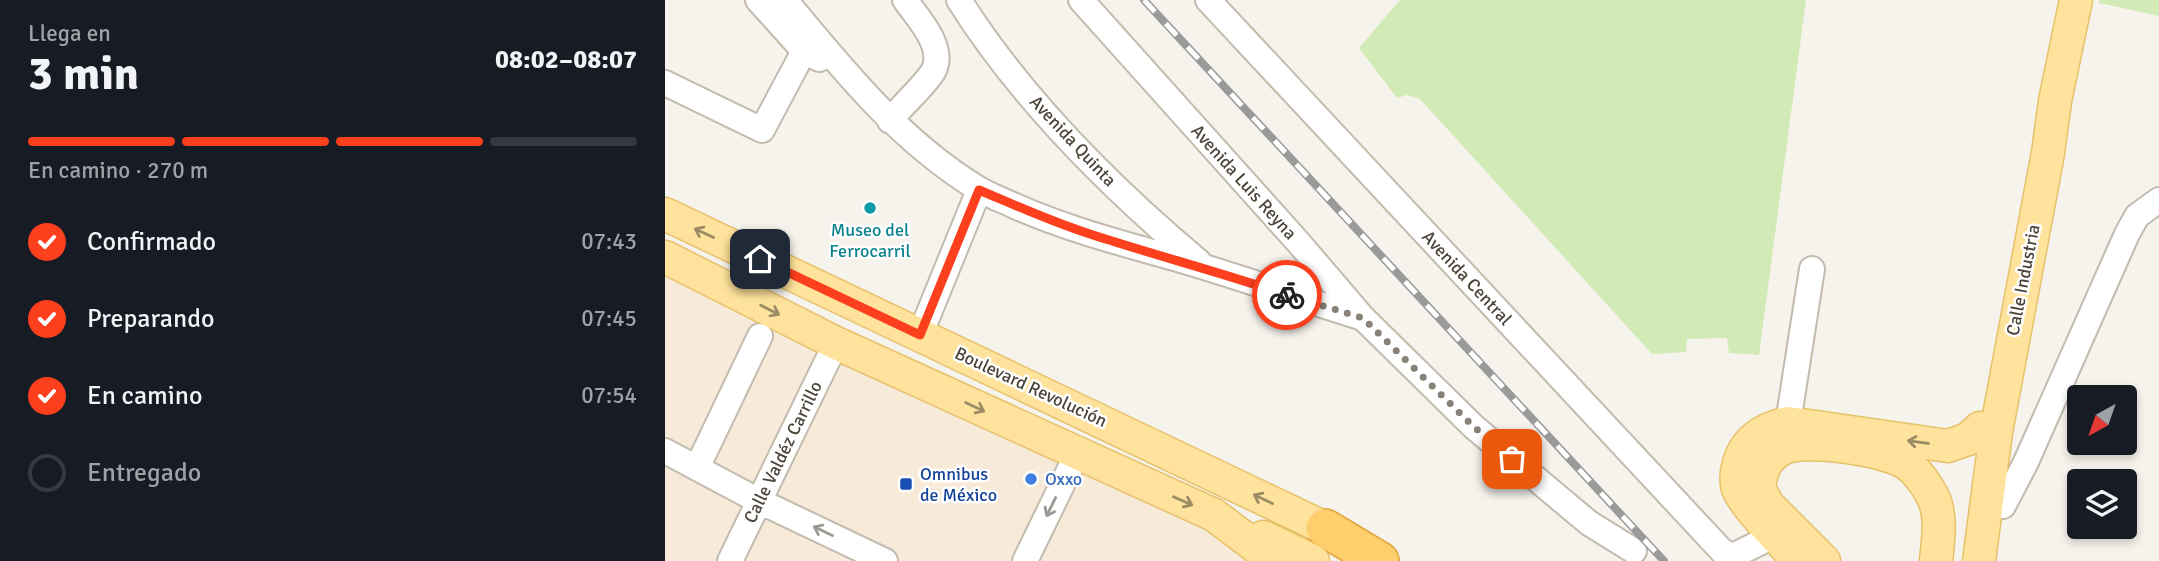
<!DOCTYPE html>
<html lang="es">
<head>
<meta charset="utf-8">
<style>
	body { margin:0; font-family:Signika,sans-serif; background:#20242c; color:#f1f3f6; height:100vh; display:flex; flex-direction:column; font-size:26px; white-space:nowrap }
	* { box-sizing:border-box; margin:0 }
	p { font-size:23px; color:#9ea1a6 }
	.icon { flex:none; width:38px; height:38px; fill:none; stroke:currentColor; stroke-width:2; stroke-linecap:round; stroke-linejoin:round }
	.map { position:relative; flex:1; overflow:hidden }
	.side { display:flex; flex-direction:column; background:#171b24; width:665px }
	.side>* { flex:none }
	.needle { width:46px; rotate:220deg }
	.fabs { position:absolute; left:1402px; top:385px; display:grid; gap:14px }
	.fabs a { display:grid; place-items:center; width:70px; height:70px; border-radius:7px; background:#171b24; box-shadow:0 4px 10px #0003; font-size:35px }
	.pin { position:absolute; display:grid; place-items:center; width:60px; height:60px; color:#fff; margin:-30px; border-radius:14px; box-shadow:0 4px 10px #0006 }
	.courier { position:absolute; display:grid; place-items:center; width:70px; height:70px; margin:-35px; border:5px solid #fc3f1d; border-radius:50%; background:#fff; color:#222; box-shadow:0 2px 9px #0007 }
	.summary em { font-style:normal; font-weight:700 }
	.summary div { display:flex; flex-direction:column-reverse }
	.summary { display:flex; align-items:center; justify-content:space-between; height:119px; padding:0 28px }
	h1 { font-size:46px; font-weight:700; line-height:52px }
	.bar { display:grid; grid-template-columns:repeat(4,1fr); gap:10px 7px; align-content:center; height:84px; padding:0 28px }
	.bar i { height:9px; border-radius:5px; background:#363941 }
	.bar .current { background:#fc3f1d }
	.bar p { grid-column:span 4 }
	ol { padding:0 28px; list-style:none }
	li { display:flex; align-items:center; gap:21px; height:77px }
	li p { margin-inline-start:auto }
	li .icon { padding:7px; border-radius:50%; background:#fc3f1d; color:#fff; stroke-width:4 }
	li:last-child { color:#9ea1a6 }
	li i { width:38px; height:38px; border:4px solid #363941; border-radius:50% }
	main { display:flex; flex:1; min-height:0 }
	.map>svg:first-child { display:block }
	.commercial { fill:#f7ead8 }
	.park { fill:#d2eab5 }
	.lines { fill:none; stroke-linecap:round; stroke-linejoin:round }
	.minor-casing { stroke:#c2bbae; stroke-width:28 }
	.major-casing { stroke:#e6c16a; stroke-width:35 }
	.highway-casing { stroke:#e0a43c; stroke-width:40 }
	.minor { stroke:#fff; stroke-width:24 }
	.major { stroke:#ffe39c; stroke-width:32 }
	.highway { stroke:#ffcf6e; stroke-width:37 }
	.rail-casing { stroke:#9a9a9a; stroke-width:8 }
	.rail { stroke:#fff; stroke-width:5; stroke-dasharray:16; stroke-linecap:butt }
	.oneway { stroke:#9c8c66 }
	.oneway2 { stroke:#9c9892 }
	.done { stroke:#878178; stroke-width:7; stroke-dasharray:0 12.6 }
	.route { stroke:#fc3f1d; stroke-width:9 }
	.culture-dot { fill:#0f9aa8; stroke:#fff; stroke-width:2.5 }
	.shop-dot { fill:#3f7fe0; stroke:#fff; stroke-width:2.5 }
	.transit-dot { fill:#1a4fb4; stroke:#fff; stroke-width:2.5 }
	.labels { text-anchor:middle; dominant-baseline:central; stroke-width:5; stroke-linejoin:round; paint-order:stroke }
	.street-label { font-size:18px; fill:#4b4439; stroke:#fff }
	.culture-label { font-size:18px; fill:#0d838f; stroke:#fff }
	.transit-label { font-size:18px; fill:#164399; stroke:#fff; text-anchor:start }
	.shop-label { font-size:18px; fill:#366cbe; stroke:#fff; text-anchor:start }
</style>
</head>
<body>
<main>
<section class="side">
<div class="summary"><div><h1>3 min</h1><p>Llega en</p></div><em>08:02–08:07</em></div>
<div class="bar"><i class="current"></i><i class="current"></i><i class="current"></i><i></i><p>En camino · 270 m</p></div>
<ol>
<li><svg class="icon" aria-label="check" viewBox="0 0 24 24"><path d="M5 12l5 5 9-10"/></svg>Confirmado<p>07:43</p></li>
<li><svg class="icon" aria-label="check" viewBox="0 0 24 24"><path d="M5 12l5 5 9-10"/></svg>Preparando<p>07:45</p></li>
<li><svg class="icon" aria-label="check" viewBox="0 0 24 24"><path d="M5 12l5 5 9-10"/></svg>En camino<p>07:54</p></li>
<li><i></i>Entregado</li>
</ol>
</section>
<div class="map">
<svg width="1494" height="561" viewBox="0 0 1494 561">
	<rect width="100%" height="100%" fill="#f6f3ec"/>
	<path class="commercial" d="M 0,252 L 638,561 L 0,561 Z"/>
	<path class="park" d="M 735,0 L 1141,0 L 1094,355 L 1064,353 L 1062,338 L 1022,339 L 1021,352 L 987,354 L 755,99 L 742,95 L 732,98 L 694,48 Z
		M 1434,0 L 1494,0 L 1494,16 L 1434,3 Z"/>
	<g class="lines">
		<g class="minor-casing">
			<path id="minor" d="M 93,0 L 139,51 L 154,59
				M 120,0 C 178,70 234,140 312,188 C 323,195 337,200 350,206 C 404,230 460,244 516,260 C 577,278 637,299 698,318
				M 294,0 C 355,97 446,188 534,262
				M 416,0 L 633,242 L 698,318 L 809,427 L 924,523 L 969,551
				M 543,0 L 1057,551 L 1068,556 L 1124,528
				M 0,83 L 97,130 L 139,51
				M 225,121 C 237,105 253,92 265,76 C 285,52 254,19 240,0
				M 255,335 L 314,190
				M 1123,423 L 1147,269
				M 0,451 L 94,501 L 220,561
				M 32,468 L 95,336
				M 1338,506 L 1361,462 L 1462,234 L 1472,216 L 1494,200
				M 65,561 L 171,343
				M 360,561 L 412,454"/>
		</g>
		<g class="major-casing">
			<path id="major" d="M 0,214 L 683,539
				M 0,257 L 171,343 L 549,515 L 598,552 L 616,561
				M 598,537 L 648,561
				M 1133,561 C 1117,541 1083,511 1073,489 C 1071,483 1071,473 1073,467 C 1079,440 1098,429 1123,423 L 1283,446 L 1303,439 L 1315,428
				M 1159,561 L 1103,505 L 1094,488 C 1096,471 1101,457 1117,449 C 1138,437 1222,450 1242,464 C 1252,471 1262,486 1268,497 C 1277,515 1273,542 1271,561
				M 1314,561 L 1331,432 L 1383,153 L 1390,101 L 1411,0"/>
		</g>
		<g class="highway-casing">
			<path id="highway" d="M 660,528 L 715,561"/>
		</g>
		<use href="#minor" class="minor"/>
		<use href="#major" class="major"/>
		<use href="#highway" class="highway"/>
		<g class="rail-casing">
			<path id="rail" d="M 479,0 L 999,561"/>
		</g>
		<use href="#rail" class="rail"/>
	</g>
	<defs><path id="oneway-shaft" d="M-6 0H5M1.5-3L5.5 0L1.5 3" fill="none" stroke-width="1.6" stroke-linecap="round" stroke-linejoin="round" transform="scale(1.75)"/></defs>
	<g class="oneway">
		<use href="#oneway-shaft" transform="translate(39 233) rotate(-155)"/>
		<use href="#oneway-shaft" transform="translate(105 310) rotate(27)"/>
		<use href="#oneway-shaft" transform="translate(310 407) rotate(25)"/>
		<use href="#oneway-shaft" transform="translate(1253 442) rotate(-172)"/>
		<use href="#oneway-shaft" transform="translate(598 499) rotate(-154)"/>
		<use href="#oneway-shaft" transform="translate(518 501) rotate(24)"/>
	</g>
	<g class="oneway2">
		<use href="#oneway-shaft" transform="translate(386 507) rotate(116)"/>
		<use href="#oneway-shaft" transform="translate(158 531) rotate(-154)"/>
	</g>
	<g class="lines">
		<path class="done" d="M 622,295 L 698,318 L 809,427 L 847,459"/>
		<path class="route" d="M 95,259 L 255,335 L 314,190 C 352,206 389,223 428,235 C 493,256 558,273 622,295"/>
	</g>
	<circle class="culture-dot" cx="205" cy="208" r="7"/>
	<circle class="shop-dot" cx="366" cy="479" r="7"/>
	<rect class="transit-dot" x="234" y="477" width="14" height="14" rx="3.5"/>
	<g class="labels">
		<g class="street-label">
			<text transform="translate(408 141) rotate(47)">Avenida Quinta</text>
			<text transform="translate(579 182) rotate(48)">Avenida Luis Reyna</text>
			<text transform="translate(802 278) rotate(47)">Avenida Central</text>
			<text transform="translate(1358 280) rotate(-79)">Calle Industria</text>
			<text transform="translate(366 387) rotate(25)">Boulevard Revolución</text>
			<text transform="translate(118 452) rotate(-64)">Calle Valdéz Carrillo</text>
		</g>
		<g class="culture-label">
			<text x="205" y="230">Museo del<tspan x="205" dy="21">Ferrocarril</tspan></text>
		</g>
		<g class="transit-label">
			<text x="255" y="474">Omnibus<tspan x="255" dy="21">de México</tspan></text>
		</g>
		<g class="shop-label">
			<text x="380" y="479">Oxxo</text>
		</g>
	</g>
</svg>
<div class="fabs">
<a><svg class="needle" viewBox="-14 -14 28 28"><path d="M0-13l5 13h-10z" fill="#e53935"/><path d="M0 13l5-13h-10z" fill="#9ea1a6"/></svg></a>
<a><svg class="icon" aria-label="layers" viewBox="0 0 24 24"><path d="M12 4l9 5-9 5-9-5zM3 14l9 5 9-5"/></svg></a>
</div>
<div class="pin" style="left:847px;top:459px;background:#ea580c"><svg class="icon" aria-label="bag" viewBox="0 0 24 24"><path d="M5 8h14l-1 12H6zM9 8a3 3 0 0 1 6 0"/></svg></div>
<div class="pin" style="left:95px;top:259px;background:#1f2937"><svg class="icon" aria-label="home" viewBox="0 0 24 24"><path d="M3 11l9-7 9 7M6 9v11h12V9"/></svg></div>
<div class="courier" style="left:622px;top:295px"><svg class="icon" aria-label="bike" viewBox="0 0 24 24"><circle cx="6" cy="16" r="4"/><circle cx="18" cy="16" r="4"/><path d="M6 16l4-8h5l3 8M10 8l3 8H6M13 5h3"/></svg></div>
</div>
</main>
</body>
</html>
